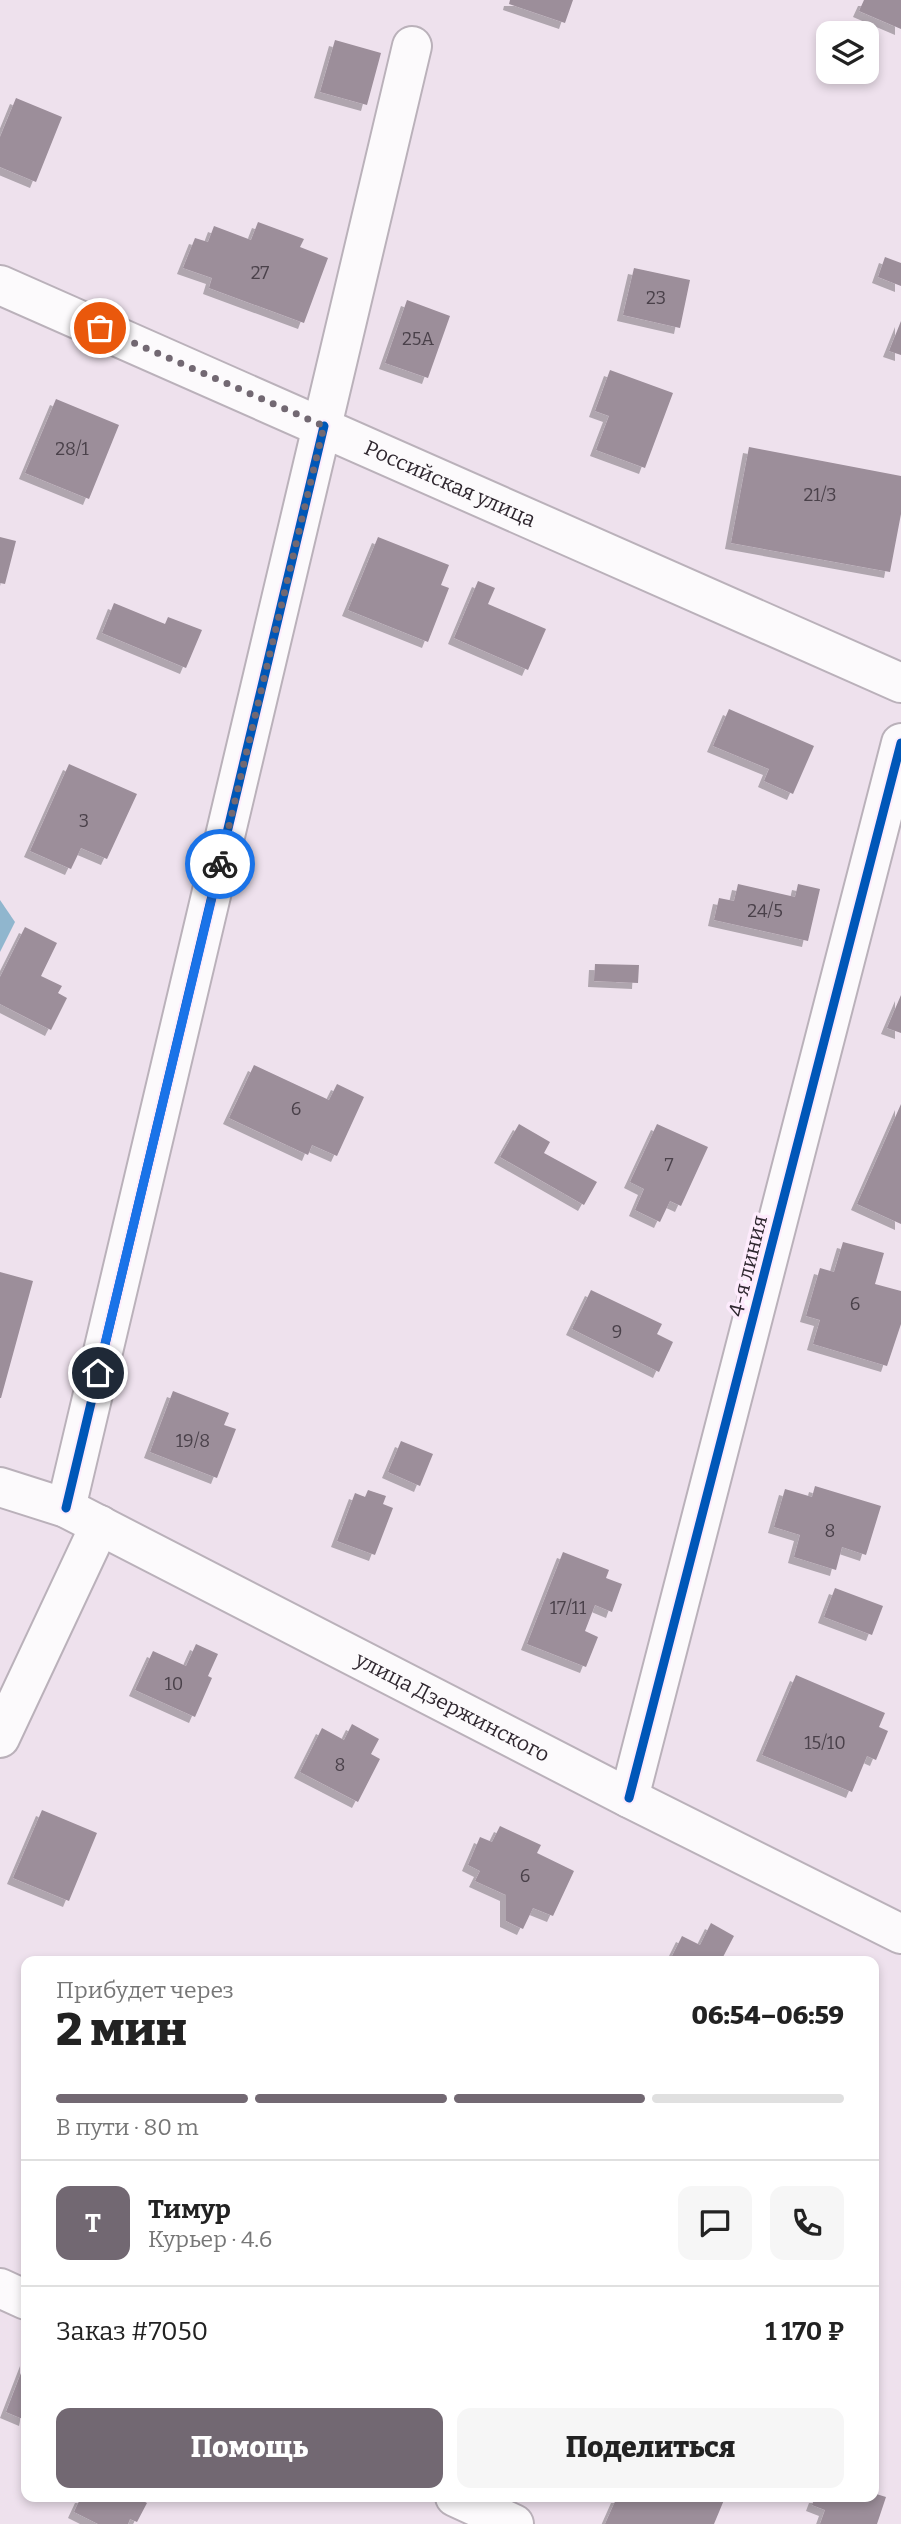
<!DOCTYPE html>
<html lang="ru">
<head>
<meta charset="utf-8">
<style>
	body { margin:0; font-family:Bitter,serif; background:#f6f6f6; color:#222; height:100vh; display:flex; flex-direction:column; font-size:26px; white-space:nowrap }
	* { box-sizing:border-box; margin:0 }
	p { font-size:23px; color:#767676 }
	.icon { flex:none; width:38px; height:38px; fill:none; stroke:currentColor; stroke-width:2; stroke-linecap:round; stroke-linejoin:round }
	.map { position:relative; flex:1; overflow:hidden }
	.sheet { position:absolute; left:21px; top:1956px; width:858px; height:546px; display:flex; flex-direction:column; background:#fff; border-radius:14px; box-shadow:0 4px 10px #0003 }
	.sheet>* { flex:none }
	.tools { position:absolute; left:816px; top:21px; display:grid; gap:14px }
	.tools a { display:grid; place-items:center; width:63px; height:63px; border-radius:14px; background:#fff; box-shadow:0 4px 10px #0003; font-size:35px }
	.pin { position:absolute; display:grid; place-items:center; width:60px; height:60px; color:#fff; margin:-30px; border:4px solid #fff; border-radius:50%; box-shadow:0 2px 7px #0007 }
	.courier { position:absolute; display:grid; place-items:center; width:70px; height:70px; margin:-35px; border:5px solid #1a73e8; border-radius:50%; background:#fff; color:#222; box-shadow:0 2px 9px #0007 }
	.overview em { font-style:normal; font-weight:800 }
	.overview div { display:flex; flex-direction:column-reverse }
	.overview { display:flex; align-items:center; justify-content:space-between; height:119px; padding:0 35px }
	h1 { font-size:46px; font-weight:800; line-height:52px }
	.bar { display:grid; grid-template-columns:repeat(4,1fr); gap:10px 7px; align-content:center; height:84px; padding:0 35px }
	.bar i { height:9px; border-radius:5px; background:#e0e0e0 }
	.bar .current { background:#726872 }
	.bar p { grid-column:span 4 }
	.line { display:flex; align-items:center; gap:18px; padding:0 35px; border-top:2px solid #e0e0e0 }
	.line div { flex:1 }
	.round { display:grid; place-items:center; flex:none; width:74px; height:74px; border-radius:14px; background:#f6f6f6 }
	.cta { display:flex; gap:14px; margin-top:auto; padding:14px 35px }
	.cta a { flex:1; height:80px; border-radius:14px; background:#726872; color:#fff; font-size:28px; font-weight:800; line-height:80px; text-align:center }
	.cta a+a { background:#f6f6f6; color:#222 }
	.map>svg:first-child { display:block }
	.water { fill:#90b6ce }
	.building { fill:#9c8e9a; filter:url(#shadow) }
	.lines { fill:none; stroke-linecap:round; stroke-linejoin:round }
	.minor-casing { stroke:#bab1ba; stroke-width:42 }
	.minor { stroke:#fcfafc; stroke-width:38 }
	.cycleway-casing { stroke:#fdebfc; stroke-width:13 }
	.cycleway { stroke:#0057b8; stroke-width:9 }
	.done { stroke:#726872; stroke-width:7; stroke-dasharray:0 12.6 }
	.route { stroke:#1a73e8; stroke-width:9 }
	.labels { text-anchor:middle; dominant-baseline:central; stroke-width:7; stroke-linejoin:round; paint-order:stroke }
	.number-label { font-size:18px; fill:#4a414a }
	.street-label { font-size:21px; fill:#2f272f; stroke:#fdebfc }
</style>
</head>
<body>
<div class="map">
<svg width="901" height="2524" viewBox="0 0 901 2524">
	<defs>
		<filter id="shadow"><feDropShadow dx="-6" dy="6" stdDeviation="0" flood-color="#0004"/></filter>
	</defs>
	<rect width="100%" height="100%" fill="#eee1ed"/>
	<path class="water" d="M 0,900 L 15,922 L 0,952 Z"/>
	<path class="building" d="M 510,0 L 573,0 L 565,23 L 509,4 Z
		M 864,0 L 901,0 L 901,29 L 859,11 Z
		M 335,40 L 381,53 L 367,105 L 320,92 Z
		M 16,98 L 62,117 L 36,182 L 0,167 L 0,137 Z
		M 258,222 L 304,239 L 300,247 L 328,258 L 304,323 L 209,288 L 212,278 L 183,268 L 195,238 L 208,242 L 214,226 L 251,240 Z
		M 885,257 L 901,263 L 901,286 L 878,277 Z
		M 634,268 L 690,280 L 680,328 L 623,315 Z
		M 407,300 L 450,316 L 428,378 L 385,363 Z
		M 901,321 L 901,355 L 889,351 Z
		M 610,370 L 673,393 L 645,468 L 596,450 L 609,416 L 595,411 Z
		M 56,399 L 119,425 L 89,499 L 25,473 Z
		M 749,447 L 901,476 L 901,514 L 890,572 L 731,543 Z
		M 0,537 L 16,541 L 5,584 L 0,583 Z
		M 378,537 L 449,565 L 441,585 L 449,588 L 428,642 L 348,610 Z
		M 478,581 L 495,588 L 488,604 L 546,629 L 528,670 L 454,638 Z
		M 114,603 L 165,624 L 168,617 L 202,630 L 186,668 L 102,633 Z
		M 729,709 L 814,746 L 793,794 L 764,781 L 769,769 L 713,746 Z
		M 69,764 L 137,794 L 107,859 L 81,848 L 71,869 L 30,851 Z
		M 738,884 L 795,897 L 798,884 L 820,889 L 808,941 L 714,920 L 719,898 L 734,901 Z
		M 25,927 L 57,943 L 41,976 L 62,986 L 58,993 L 67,998 L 51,1030 L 0,1004 L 0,977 Z
		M 595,964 L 639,965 L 638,983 L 594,981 Z
		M 901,995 L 901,1033 L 887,1028 Z
		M 254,1065 L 329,1100 L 337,1084 L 364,1097 L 337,1156 L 312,1145 L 308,1155 L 229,1118 Z
		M 901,1104 L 901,1224 L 857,1204 Z
		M 519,1124 L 550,1142 L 544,1153 L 597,1182 L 584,1205 L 500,1157 Z
		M 657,1124 L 708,1147 L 681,1206 L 670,1201 L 660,1222 L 635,1210 L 644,1189 L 630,1182 Z
		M 843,1242 L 884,1253 L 875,1284 L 901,1291 L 901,1324 L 887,1366 L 813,1344 L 820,1320 L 806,1316 L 820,1268 L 834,1272 Z
		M 0,1272 L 33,1281 L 1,1398 L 0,1398 Z
		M 591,1290 L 662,1324 L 657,1334 L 673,1342 L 659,1372 L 572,1329 Z
		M 173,1391 L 229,1413 L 224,1425 L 236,1429 L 217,1478 L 150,1452 Z
		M 401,1441 L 433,1454 L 420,1486 L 388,1472 Z
		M 815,1486 L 881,1506 L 866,1555 L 842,1547 L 836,1570 L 794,1557 L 800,1535 L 774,1527 L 785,1489 L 812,1497 Z
		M 368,1490 L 386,1496 L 383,1504 L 393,1508 L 375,1555 L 337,1541 L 355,1493 L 365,1497 Z
		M 563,1552 L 609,1570 L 606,1578 L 622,1584 L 612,1612 L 595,1605 L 585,1631 L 598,1637 L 586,1667 L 527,1644 Z
		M 835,1588 L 883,1606 L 872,1635 L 824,1617 Z
		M 196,1644 L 218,1654 L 208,1676 L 212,1678 L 195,1717 L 135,1690 L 153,1651 L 186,1666 Z
		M 796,1675 L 885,1713 L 879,1727 L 888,1731 L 876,1760 L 867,1756 L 852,1792 L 762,1755 Z
		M 352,1724 L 379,1739 L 371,1754 L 380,1759 L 358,1802 L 300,1772 L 322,1728 L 344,1740 Z
		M 42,1810 L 97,1833 L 69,1901 L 13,1878 Z
		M 500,1826 L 541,1845 L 537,1853 L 574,1871 L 553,1916 L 533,1908 L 523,1929 L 506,1921 L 506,1895 L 475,1881 L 480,1871 L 468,1865 L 480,1837 L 492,1842 Z
		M 711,1923 L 734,1936 L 723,1957 L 733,1962 L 669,1962 L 682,1936 L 700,1945 Z
		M 26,2360 L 26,2415 L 25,2420 L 6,2412 Z
		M 873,2493 L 886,2497 L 877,2524 L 820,2524 L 825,2510 L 812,2505 L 815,2497 L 873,2497 Z
		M 81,2497 L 136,2497 L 147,2503 L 137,2522 L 130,2519 L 128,2524 L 98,2524 L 74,2512 Z
		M 617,2497 L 717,2497 L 724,2500 L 714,2524 L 605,2524 Z"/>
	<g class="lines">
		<g class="minor-casing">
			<g id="minor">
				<path id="s1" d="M 0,285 L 901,683"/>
				<path id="s2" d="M 0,1487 L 66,1508 L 629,1798 L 901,1934"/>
				<path d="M 66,1508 L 412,46"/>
				<path d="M 0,1738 L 100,1525"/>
				<path d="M 629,1798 L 901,743"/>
				<path d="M 0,2288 L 26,2300"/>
				<path d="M 455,2497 L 514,2524"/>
			</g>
		</g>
		<use href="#minor" class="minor"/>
		<g class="cycleway-casing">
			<path id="cycleway" d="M 66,1508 L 324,426
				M 629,1798 L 901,743"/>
		</g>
		<use href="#cycleway" class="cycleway"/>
	</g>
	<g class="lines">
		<path class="done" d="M 100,328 L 324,426 L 220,864"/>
		<path class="route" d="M 98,1373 L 220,864"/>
	</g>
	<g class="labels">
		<g class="number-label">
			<text x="260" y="273">27</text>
			<text x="656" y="298">23</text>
			<text x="418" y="339">25А</text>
			<text x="72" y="449">28/1</text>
			<text x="820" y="495">21/3</text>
			<text x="84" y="821">3</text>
			<text x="765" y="911">24/5</text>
			<text x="296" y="1109">6</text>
			<text x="669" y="1165">7</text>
			<text x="855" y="1304">6</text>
			<text x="617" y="1332">9</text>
			<text x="193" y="1441">19/8</text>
			<text x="830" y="1531">8</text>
			<text x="568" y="1608">17/11</text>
			<text x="174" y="1684">10</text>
			<text x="825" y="1743">15/10</text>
			<text x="340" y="1765">8</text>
			<text x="525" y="1876">6</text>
		</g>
		<g class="street-label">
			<text stroke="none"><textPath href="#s1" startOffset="492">Российская улица</textPath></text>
			<text transform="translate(748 1266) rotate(-76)">4-я линия</text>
			<text stroke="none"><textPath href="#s2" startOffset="504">улица Дзержинского</textPath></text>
		</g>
	</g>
</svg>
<div class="tools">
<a><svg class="icon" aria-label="layers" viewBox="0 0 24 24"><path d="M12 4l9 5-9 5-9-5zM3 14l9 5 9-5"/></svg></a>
</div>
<div class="pin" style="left:100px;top:328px;background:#ea580c"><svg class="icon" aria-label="bag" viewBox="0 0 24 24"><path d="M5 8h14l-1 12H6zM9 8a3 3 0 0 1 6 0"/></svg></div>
<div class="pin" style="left:98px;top:1373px;background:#1f2937"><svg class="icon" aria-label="home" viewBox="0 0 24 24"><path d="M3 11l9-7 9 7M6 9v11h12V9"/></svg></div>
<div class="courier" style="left:220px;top:864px"><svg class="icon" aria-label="bike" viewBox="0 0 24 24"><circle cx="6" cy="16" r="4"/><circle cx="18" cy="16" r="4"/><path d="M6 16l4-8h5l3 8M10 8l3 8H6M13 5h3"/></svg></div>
<section class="sheet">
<div class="overview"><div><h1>2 мин</h1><p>Прибудет через</p></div><em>06:54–06:59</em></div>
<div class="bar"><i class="current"></i><i class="current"></i><i class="current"></i><i></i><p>В пути · 80 m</p></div>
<div class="line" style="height:126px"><b class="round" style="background:#726872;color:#fff">Т</b><div><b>Тимур</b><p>Курьер · 4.6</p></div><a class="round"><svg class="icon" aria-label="chat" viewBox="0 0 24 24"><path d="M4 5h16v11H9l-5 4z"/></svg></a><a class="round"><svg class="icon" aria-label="phone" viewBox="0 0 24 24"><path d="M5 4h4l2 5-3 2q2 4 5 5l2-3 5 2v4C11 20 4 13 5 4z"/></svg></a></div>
<div class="line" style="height:91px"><div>Заказ #7050</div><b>1 170 ₽</b></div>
<div class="cta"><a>Помощь</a><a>Поделиться</a></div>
</section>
</div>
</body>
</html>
